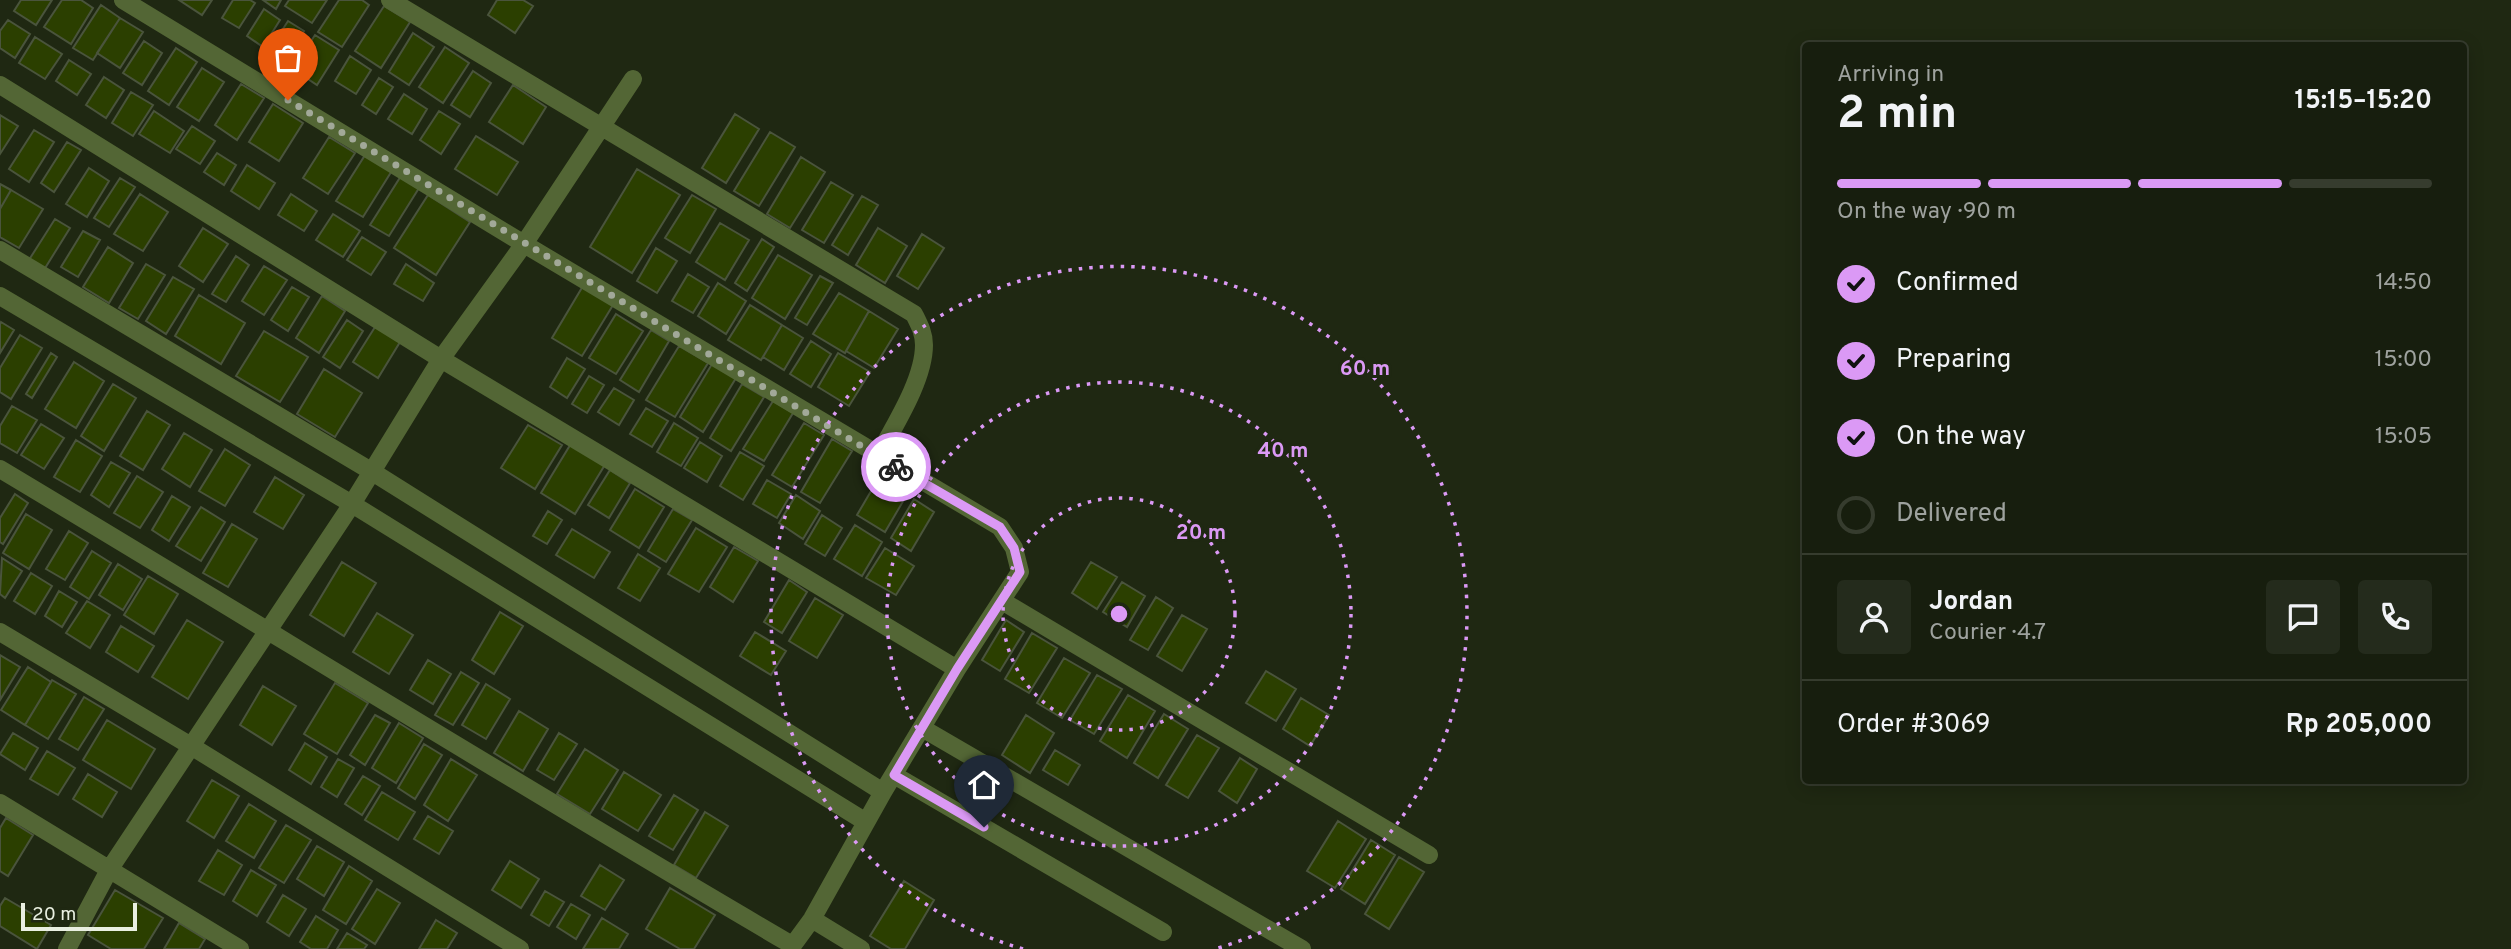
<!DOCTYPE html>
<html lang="en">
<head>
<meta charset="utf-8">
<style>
	body { margin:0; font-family:Overpass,sans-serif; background:#242b1c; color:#f1f3f6; height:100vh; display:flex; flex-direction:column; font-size:26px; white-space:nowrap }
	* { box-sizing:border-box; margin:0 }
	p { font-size:23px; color:#9ea29e }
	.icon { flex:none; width:38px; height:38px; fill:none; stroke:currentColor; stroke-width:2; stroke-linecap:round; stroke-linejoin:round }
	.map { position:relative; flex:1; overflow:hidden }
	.side { position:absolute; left:1802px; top:42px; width:665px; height:742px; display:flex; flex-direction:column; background:#171e0e; border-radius:7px; box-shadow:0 4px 18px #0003,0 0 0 2px #363c2e }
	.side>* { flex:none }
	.scale { position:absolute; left:21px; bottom:18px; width:116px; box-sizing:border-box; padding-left:7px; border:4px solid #e9efe1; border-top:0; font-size:19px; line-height:24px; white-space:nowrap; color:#e9efe1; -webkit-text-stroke:5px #1f2812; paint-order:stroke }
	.pin { position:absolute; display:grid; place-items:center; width:60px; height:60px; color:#fff; margin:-72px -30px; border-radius:50% 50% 50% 0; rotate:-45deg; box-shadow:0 0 7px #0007 }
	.pin .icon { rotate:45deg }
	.courier { position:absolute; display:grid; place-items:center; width:70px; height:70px; margin:-35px; border:5px solid #db99f5; border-radius:50%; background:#fff; color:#222; box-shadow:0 2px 9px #0007 }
	.summary em { font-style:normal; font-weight:700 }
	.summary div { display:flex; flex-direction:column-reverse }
	.summary { display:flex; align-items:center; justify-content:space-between; height:119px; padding:0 35px }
	h1 { font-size:46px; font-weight:700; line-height:52px }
	.bar { display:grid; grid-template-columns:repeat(4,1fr); gap:10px 7px; align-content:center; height:84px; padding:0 35px }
	.bar i { height:9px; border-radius:5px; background:#363c2e }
	.bar .current { background:#db99f5 }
	.bar p { grid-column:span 4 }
	.line { display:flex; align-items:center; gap:18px; padding:0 35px; border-top:2px solid #363c2e }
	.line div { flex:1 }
	.round { display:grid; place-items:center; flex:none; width:74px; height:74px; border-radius:7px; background:#242b1c }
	ol { padding:0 35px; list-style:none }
	li { display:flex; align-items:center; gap:21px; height:77px }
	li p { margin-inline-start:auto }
	li .icon { padding:7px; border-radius:50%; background:#db99f5; color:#111; stroke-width:4 }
	li:last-child { color:#9ea29e }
	li i { width:38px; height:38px; border:4px solid #363c2e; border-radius:50% }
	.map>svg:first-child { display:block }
	.building { fill:#2b3f00; stroke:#4a543c; stroke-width:2 }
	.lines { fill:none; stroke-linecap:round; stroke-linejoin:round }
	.minor { stroke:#536635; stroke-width:18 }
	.done { stroke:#a2a999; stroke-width:7; stroke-dasharray:0 12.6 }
	.route { stroke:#db99f5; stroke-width:9 }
	.ring { fill:none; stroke:#db99f5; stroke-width:3.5; stroke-dasharray:3.5 7 }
	.centre { fill:#db99f5; stroke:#1f2812; stroke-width:3.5 }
	.ring-label { font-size:21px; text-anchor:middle; font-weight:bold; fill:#db99f5; stroke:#1f2812; stroke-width:6; stroke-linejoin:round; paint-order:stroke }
</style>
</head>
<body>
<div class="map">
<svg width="2511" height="949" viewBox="0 0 2511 949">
	<rect width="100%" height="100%" fill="#1f2812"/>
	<path class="building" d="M 21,0 L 52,0 L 36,25 L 14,11 Z
		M 62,0 L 81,0 L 93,8 L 71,44 L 44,27 Z
		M 179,0 L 212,0 L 202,15 Z
		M 233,0 L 250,0 L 255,3 L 239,28 L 222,18 Z
		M 263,0 L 281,0 L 276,9 Z
		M 289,0 L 327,0 L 312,23 L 285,6 Z
		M 339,0 L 362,0 L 369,5 L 342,47 L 318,32 Z
		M 497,0 L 523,0 L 533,6 L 515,33 L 488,15 Z
		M 101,5 L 120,18 L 93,60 L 73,48 Z
		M 384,6 L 410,22 L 381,68 L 355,51 Z
		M 264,9 L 280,20 L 263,47 L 247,36 Z
		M 120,18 L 143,32 L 120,68 L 97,53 Z
		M 8,20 L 30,34 L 15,58 L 0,48 L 0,31 Z
		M 288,21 L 304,31 L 285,61 L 269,51 Z
		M 413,33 L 434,47 L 409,85 L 389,72 Z
		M 315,35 L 339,50 L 317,85 L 293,69 Z
		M 35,37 L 62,54 L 45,79 L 19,63 Z
		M 144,41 L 162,53 L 142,85 L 123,73 Z
		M 445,47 L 469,63 L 443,103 L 419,87 Z
		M 176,48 L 197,62 L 169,105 L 148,91 Z
		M 350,56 L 371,70 L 356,94 L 335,81 Z
		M 69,60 L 91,74 L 77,95 L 56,81 Z
		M 202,68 L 224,82 L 199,121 L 177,107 Z
		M 473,71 L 491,83 L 470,117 L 451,105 Z
		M 104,77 L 124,90 L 106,118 L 86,105 Z
		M 379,78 L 393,87 L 376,114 L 362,105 Z
		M 241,84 L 264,98 L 237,140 L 215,125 Z
		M 513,85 L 546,107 L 523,144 L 489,122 Z
		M 131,92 L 153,105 L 133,136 L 112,123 Z
		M 404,94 L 427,109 L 412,134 L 388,119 Z
		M 273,104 L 303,123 L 279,161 L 249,142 Z
		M 154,111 L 184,131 L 170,153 L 139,134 Z
		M 439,111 L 460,124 L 441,154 L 420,140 Z
		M 735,114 L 759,129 L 726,183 L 702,168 Z
		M 0,115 L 18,126 L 0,154 Z
		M 192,126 L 215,141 L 200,164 L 176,149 Z
		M 34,130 L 54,142 L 29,182 L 9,169 Z
		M 770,132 L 795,147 L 759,206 L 734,191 Z
		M 476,136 L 518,162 L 497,195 L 455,169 Z
		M 329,137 L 355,153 L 328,194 L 303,178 Z
		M 67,142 L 81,150 L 54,192 L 41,183 Z
		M 367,152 L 393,169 L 363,217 L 336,201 Z
		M 217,153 L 236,165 L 224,185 L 204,172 Z
		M 801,157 L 825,172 L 790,228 L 767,214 Z
		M 247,165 L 275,183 L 259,209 L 231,191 Z
		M 89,168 L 109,181 L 87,217 L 66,204 Z
		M 637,169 L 680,195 L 632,273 L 590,247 Z
		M 401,176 L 419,188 L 389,236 L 370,225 Z
		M 120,178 L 135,187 L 109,227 L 94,218 Z
		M 831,182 L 853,195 L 824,243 L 802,230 Z
		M 0,184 L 11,190 L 0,209 Z
		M 11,190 L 43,209 L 19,248 L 0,237 L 0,209 Z
		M 140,194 L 168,212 L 143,251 L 114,234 Z
		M 291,194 L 317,211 L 304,231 L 278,215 Z
		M 428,195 L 470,222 L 436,275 L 394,248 Z
		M 692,195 L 716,209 L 690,253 L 665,238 Z
		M 862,196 L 878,205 L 848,255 L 832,245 Z
		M 333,214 L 360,231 L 343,257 L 316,240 Z
		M 55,219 L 70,228 L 42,273 L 27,263 Z
		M 720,223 L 749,240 L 725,280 L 696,262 Z
		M 203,228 L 228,244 L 203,282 L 179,266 Z
		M 878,228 L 907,246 L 885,283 L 856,265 Z
		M 83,231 L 100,240 L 78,277 L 61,267 Z
		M 922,234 L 944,248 L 918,289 L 897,276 Z
		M 362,237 L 386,252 L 371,275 L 347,260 Z
		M 762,239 L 774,247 L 747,291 L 735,283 Z
		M 108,247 L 133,263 L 109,303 L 83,287 Z
		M 656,248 L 677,261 L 657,293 L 637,281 Z
		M 778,255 L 812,275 L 785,319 L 752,298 Z
		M 236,256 L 249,265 L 226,302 L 212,294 Z
		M 146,264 L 165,275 L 138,319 L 119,308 Z
		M 406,264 L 434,283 L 423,301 L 394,284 Z
		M 264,266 L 287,280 L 264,315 L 242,301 Z
		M 688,274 L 709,287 L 693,313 L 672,301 Z
		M 820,276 L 833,283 L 807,325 L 795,318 Z
		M 173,277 L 194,289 L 166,334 L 146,321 Z
		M 718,283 L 746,301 L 726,334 L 698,316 Z
		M 583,286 L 613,305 L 582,356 L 552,338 Z
		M 292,287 L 309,297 L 288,331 L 271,320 Z
		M 839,293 L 869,311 L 845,353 L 813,334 Z
		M 199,295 L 245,323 L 221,364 L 175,336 Z
		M 322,296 L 345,311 L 319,353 L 296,338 Z
		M 750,305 L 782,325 L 761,360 L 728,340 Z
		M 869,311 L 898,329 L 874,368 L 846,351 Z
		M 616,314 L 643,331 L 616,374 L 589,358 Z
		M 347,320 L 363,331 L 340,368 L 323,357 Z
		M 1,322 L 14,330 L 0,353 L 0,324 Z
		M 782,325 L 803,338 L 784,370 L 763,357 Z
		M 375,327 L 400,342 L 378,378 L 353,362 Z
		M 651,330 L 669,341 L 639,392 L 620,380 Z
		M 264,331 L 308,357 L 280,402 L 236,376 Z
		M 20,335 L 42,348 L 11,399 L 0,392 L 0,368 Z
		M 811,341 L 831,354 L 811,387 L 790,374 Z
		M 679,346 L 708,363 L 675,417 L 646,400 Z
		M 51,353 L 57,357 L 32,398 L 26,394 Z
		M 838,353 L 870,372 L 849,406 L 818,387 Z
		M 567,358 L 585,369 L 567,398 L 550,387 Z
		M 74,362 L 104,381 L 76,428 L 45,409 Z
		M 712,364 L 736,378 L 703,432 L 680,417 Z
		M 324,369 L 362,393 L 335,437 L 297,414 Z
		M 589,376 L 604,385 L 587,413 L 572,404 Z
		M 113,384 L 136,398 L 104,451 L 81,436 Z
		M 742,384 L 764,397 L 731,451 L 710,438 Z
		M 614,388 L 634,400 L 619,425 L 598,412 Z
		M 773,401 L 793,413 L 764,461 L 743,449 Z
		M 12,406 L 37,420 L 17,453 L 0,443 L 0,426 Z
		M 646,408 L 668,421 L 652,447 L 630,434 Z
		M 147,411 L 170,425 L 143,470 L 120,456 Z
		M 674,423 L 698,438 L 681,466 L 657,452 Z
		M 804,423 L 824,435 L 792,487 L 772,475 Z
		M 41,424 L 64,438 L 44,469 L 21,455 Z
		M 528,425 L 562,445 L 535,489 L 501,468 Z
		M 184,433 L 212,450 L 190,487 L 162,469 Z
		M 832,439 L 852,451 L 820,503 L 801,492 Z
		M 76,440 L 102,456 L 80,492 L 54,477 Z
		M 572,442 L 606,463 L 575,514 L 541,493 Z
		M 700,442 L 722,456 L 707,482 L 684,468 Z
		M 225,449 L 250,465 L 225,506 L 199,491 Z
		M 740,452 L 764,466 L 743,500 L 720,486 Z
		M 111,462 L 130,473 L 109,507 L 91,495 Z
		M 884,469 L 912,486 L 885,532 L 857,515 Z
		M 610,470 L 630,483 L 609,518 L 588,505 Z
		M 137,476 L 163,492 L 140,528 L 114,513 Z
		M 275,477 L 304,495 L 283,529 L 254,512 Z
		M 767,480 L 791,494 L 777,518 L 753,504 Z
		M 635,489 L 664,507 L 639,548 L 610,530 Z
		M 15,494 L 28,503 L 3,544 L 0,542 L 0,518 Z
		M 796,495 L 820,511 L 803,539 L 779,523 Z
		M 172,496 L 190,507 L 169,541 L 152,530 Z
		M 914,499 L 934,512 L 911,551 L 891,538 Z
		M 201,507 L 225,522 L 201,561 L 176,546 Z
		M 673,509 L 692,520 L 666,562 L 648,551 Z
		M 548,511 L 562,520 L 547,544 L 533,536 Z
		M 26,514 L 52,530 L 29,569 L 3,553 Z
		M 822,515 L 842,528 L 825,556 L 805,544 Z
		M 232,524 L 257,539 L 228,587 L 203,573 Z
		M 855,525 L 882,542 L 862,576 L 834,559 Z
		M 696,528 L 727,547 L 699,592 L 668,574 Z
		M 572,529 L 610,552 L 594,578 L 556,555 Z
		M 69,531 L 88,543 L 65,580 L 46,569 Z
		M 734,547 L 758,561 L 733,602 L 710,587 Z
		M 885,548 L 914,566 L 896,595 L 866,578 Z
		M 92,551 L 111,563 L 89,599 L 70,587 Z
		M 638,554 L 660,568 L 640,601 L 618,588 Z
		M 2,558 L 22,571 L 5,598 L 0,594 Z
		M 342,562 L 376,583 L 344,636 L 310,615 Z
		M 1091,562 L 1117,577 L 1097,609 L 1072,593 Z
		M 118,564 L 142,579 L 123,610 L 99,595 Z
		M 31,573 L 52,586 L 35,614 L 14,601 Z
		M 148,576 L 178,594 L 154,634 L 124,615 Z
		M 789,580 L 807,592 L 782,633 L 764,622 Z
		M 1122,582 L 1145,596 L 1127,627 L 1103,612 Z
		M 59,591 L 77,602 L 62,627 L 45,616 Z
		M 1156,597 L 1173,608 L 1148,650 L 1130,640 Z
		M 815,598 L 843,615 L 817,658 L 789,641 Z
		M 87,601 L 110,615 L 90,648 L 66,633 Z
		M 500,612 L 523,626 L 494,674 L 472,660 Z
		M 377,613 L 413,635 L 389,674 L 353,652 Z
		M 1182,615 L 1207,629 L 1182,671 L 1157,656 Z
		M 187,620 L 223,642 L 188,699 L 152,677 Z
		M 1006,620 L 1024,632 L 1000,671 L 982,660 Z
		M 121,626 L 154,646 L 138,672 L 106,652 Z
		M 755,632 L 786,651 L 771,675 L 740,656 Z
		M 1032,633 L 1057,648 L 1029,693 L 1005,679 Z
		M 0,655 L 20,667 L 0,700 Z
		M 1064,658 L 1090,673 L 1062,718 L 1037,703 Z
		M 428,660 L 451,674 L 433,704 L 410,690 Z
		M 28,667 L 51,682 L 25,725 L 1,710 Z
		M 1266,671 L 1296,689 L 1276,721 L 1246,703 Z
		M 461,672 L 479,683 L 453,725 L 435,715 Z
		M 1097,675 L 1122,689 L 1094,734 L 1070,720 Z
		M 52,680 L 76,694 L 48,739 L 25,725 Z
		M 335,683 L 368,703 L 337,754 L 304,734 Z
		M 486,684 L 510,699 L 486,739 L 462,725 Z
		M 263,686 L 296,706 L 272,745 L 240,725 Z
		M 1128,695 L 1155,711 L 1127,758 L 1100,741 Z
		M 84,697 L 104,709 L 78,750 L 59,739 Z
		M 1301,698 L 1329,715 L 1310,746 L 1283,729 Z
		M 519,711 L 548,729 L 523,771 L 494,753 Z
		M 1164,714 L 1188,729 L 1158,778 L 1134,763 Z
		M 375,715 L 390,723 L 365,765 L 350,755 Z
		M 1026,715 L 1054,733 L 1030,773 L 1002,755 Z
		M 107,720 L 155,749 L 131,789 L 83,760 Z
		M 399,723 L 423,738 L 396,783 L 372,768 Z
		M 13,733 L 38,748 L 25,770 L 0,754 Z
		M 559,733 L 577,744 L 554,780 L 537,770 Z
		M 1197,735 L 1219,748 L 1188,798 L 1166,785 Z
		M 305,743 L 327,757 L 311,784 L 289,770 Z
		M 424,744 L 442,755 L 415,799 L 398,788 Z
		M 585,749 L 618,770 L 590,814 L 557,794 Z
		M 1055,750 L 1080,765 L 1068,785 L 1043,770 Z
		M 47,751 L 75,768 L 58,795 L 30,779 Z
		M 1240,758 L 1257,769 L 1237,803 L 1219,791 Z
		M 338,759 L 354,768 L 337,797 L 321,787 Z
		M 451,759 L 477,775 L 448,821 L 424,805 Z
		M 624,772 L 661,795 L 638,831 L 602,809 Z
		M 88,774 L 117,792 L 102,817 L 73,799 Z
		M 363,776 L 380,786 L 362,815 L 345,804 Z
		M 212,780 L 239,796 L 214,838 L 187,821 Z
		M 382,792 L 415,812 L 398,840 L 365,820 Z
		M 674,795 L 698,810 L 673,850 L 649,836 Z
		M 249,804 L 276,821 L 254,858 L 226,841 Z
		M 705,812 L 728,826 L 696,878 L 674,865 Z
		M 428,816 L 453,831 L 439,854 L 414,839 Z
		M 6,818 L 33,835 L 8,876 L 0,871 L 0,828 Z
		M 1338,821 L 1366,839 L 1335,888 L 1307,871 Z
		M 286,825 L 311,840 L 284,883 L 259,868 Z
		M 1371,840 L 1395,855 L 1365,904 L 1341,889 Z
		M 317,846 L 344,862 L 324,896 L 297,879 Z
		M 218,850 L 242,865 L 224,895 L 199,881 Z
		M 1399,857 L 1424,872 L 1389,929 L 1365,914 Z
		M 510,861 L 539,879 L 521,908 L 492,890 Z
		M 600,865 L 624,880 L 605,910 L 581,896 Z
		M 349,866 L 372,881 L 346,924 L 323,910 Z
		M 251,870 L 276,885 L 257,916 L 233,901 Z
		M 904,881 L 934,900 L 905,949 L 891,949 L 870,936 Z
		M 670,888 L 715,915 L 694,949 L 680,949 L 646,929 Z
		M 377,889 L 400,903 L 375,944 L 352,929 Z
		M 115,890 L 163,918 L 144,949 L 111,949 L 88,935 Z
		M 545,891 L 564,902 L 549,926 L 531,915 Z
		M 283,895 L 306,909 L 289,936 L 267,922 Z
		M 5,898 L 51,925 L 37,949 L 0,926 L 0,906 Z
		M 571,904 L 590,915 L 576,939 L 557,927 Z
		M 316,916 L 338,930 L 327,949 L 311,949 L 300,942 Z
		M 602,918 L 628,934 L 619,949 L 583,949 Z
		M 436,920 L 457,933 L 447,949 L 419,949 Z
		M 179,923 L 205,939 L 199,949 L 164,949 Z
		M 347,933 L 367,945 L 364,949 L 337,949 Z"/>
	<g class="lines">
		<path class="minor" d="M 123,0 L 524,244 L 1000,527 L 1014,548 L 1020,572 L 957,669 L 883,792 L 812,919 L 790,949
			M 390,0 L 914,314 C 919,324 924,333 924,345 C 924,380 894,426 878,456
			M 0,85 L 441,359 L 957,669
			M 0,250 L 371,471 L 883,792
			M 0,296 L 352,504 L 866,822
			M 0,469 C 264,627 526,790 792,945
			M 1002,601 L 1429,855
			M 0,632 L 191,746 L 520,949
			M 922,728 L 1302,949
			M 894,775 L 1163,932
			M 0,803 L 240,949
			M 812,919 L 861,949
			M 67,949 L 109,870 L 352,504 L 441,359 L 524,244 L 633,79"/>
	</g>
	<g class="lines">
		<path class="done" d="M 288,100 L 896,467"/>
		<path class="route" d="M 896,467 L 1000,527 L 1014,548 L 1020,572 L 957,669 L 894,775 L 984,827"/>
	</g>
	<g class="ring">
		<circle cx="1119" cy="614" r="116"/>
		<circle cx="1119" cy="614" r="232"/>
		<path d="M1023 949A348 348 0 1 1 1215 949"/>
	</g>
	<circle cx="1119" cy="614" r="10" class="centre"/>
	<g class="ring-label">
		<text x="1365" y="375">60 m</text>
		<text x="1283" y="457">40 m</text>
		<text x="1201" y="539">20 m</text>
	</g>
</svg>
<div class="scale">20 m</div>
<div class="pin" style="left:288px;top:100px;background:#ea580c"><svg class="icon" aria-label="bag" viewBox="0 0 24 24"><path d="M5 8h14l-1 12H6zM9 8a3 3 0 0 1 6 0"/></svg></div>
<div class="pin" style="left:984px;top:827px;background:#1f2937"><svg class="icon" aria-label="home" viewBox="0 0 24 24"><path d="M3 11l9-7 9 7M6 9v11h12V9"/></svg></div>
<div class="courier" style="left:896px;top:467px"><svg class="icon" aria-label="bike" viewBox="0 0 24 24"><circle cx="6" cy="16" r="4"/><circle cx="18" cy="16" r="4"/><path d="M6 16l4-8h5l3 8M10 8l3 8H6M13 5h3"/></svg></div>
<section class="side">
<div class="summary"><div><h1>2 min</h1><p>Arriving in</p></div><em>15:15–15:20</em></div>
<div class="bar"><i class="current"></i><i class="current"></i><i class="current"></i><i></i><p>On the way · 90 m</p></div>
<ol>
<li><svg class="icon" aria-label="check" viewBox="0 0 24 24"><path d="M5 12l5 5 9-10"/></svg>Confirmed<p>14:50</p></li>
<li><svg class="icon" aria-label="check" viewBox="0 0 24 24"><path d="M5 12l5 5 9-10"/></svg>Preparing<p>15:00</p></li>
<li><svg class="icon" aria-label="check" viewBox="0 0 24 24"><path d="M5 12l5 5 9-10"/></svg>On the way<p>15:05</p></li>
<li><i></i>Delivered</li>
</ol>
<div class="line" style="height:126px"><a class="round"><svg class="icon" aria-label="person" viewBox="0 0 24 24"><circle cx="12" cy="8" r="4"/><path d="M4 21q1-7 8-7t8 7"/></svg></a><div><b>Jordan</b><p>Courier · 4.7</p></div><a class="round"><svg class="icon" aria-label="chat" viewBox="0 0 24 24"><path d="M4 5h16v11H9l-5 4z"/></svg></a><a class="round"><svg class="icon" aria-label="phone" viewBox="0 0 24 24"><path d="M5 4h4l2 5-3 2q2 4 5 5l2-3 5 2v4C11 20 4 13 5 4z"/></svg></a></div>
<div class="line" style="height:91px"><div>Order #3069</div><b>Rp 205,000</b></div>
</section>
</div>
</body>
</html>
